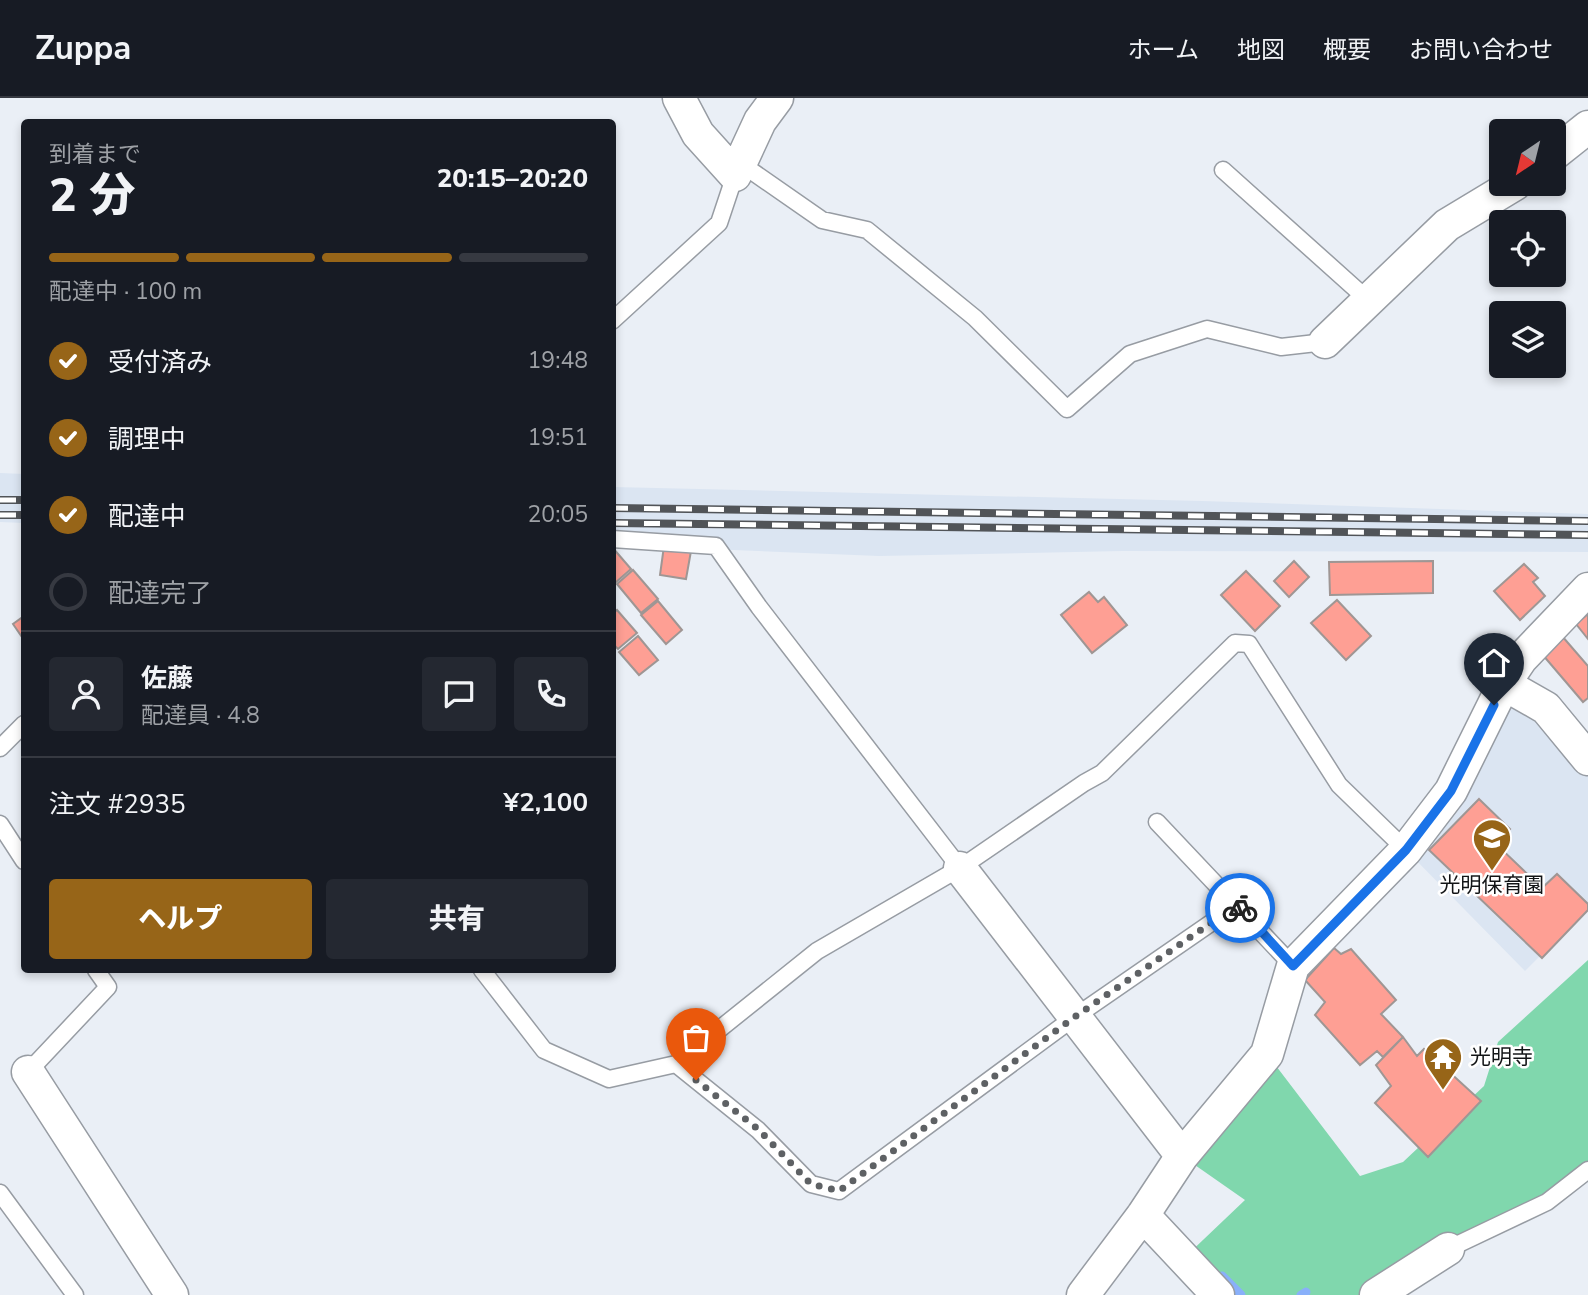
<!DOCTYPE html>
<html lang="ja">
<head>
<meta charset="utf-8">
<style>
	body { margin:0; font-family:"Nunito Sans","Noto Sans JP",sans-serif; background:#242831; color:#f1f3f6; height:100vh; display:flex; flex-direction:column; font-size:26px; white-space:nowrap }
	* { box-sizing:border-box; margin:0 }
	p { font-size:23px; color:#9ea1a6 }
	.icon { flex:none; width:38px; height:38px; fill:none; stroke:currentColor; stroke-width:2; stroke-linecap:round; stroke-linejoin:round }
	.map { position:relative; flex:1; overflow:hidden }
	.panel { position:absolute; left:21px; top:21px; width:595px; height:854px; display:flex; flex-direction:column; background:#171b24; border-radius:7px; box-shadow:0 4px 10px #0003 }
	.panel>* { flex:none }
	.needle { width:46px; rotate:215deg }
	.fabs { position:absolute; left:1489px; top:21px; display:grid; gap:14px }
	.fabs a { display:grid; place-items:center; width:77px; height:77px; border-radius:7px; background:#171b24; box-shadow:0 4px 10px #0003; font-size:35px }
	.pin { position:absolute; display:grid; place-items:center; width:60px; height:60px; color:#fff; margin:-72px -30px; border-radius:50% 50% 50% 0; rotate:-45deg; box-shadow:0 0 7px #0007 }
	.pin .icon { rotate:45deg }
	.courier { position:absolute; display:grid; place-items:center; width:70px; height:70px; margin:-35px; border:5px solid #1a73e8; border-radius:50%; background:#fff; color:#222; box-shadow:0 2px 9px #0007 }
	.overview em { font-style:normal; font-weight:800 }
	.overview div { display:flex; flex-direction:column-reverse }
	.overview { display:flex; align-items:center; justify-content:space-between; height:119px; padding:0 28px }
	h1 { font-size:46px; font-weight:800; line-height:52px }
	.bar { display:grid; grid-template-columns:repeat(4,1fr); gap:10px 7px; align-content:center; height:84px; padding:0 28px }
	.bar i { height:9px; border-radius:5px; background:#363941 }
	.bar .active { background:#976518 }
	.bar p { grid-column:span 4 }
	.line { display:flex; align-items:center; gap:18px; padding:0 28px; border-top:2px solid #363941 }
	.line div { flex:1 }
	.round { display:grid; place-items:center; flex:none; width:74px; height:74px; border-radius:7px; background:#242831 }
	ol { padding:0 28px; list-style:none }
	li { display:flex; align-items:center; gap:21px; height:77px }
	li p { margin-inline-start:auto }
	li .icon { padding:7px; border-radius:50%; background:#976518; color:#fff; stroke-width:4 }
	li:last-child { color:#9ea1a6 }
	li i { width:38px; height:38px; border:4px solid #363941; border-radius:50% }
	.cta { display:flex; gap:14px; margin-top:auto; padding:14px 28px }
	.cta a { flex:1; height:80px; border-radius:7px; background:#976518; color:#fff; font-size:28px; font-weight:800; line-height:80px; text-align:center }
	.cta a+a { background:#242831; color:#f1f3f6 }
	header { display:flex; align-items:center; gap:42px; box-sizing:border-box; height:98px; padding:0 35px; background:#171b24; border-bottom:2px solid #363941 }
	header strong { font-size:33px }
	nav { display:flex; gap:38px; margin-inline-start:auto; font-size:24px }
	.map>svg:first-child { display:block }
	.built { fill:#dbe5f2 }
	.green { fill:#80d7ad }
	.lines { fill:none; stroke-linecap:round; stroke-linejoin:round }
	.stream { stroke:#89b0fa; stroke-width:9 }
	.building { fill:#fe9f94; stroke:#9f9694; stroke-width:2 }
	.lane-casing { stroke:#979ca3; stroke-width:19 }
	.street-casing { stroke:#979ca3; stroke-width:35 }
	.lane { stroke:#fff; stroke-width:16 }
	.street { stroke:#fff; stroke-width:32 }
	.rail-casing { stroke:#515458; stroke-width:8 }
	.rail { stroke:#fff; stroke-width:5; stroke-dasharray:16; stroke-linecap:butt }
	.done { stroke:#5e6164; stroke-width:7; stroke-dasharray:0 12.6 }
	.route { stroke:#1a73e8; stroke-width:9 }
	.labels { text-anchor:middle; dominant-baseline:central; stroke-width:5; stroke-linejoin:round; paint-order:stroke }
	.poi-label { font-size:21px; fill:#121416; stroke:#fff }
</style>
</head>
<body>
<header>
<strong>Zuppa</strong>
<nav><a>ホーム</a><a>地図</a><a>概要</a><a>お問い合わせ</a></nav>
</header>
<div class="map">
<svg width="1588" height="1197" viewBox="0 0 1588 1197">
	<rect width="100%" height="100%" fill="#eaeff6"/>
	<path class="built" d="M 0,375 L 24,376 L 24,425 L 0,424 Z
		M 613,389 L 1202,403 L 1588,416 L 1588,454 L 1122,453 L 879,458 L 613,447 Z
		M 1504,586 L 1588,661 L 1588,810 L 1525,873 L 1406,752 Z"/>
	<path class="green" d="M 1588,862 L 1588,1072 L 1376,1197 L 1218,1197 L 1183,1161 L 1245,1102 L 1182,1058 L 1267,956 L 1360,1078 L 1403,1064 L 1484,988 L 1498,944 Z"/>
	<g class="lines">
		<path class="stream" d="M 1222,1178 L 1241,1197
			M 1301,1197 L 1306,1194"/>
	</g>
	<path class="building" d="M 664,448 L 691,453 L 686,481 L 660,477 Z
		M 612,449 L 631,471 L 615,485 L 612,482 Z
		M 1294,463 L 1309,479 L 1289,499 L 1274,483 Z
		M 1433,463 L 1433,495 L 1330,497 L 1329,464 Z
		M 1524,466 L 1538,480 L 1533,484 L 1545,498 L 1520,522 L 1494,493 Z
		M 633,472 L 658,501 L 641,515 L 617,486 Z
		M 1246,473 L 1280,508 L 1255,533 L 1221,497 Z
		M 1089,494 L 1098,504 L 1104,499 L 1127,527 L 1092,555 L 1061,517 Z
		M 1337,502 L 1371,538 L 1346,562 L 1311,525 Z
		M 658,503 L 682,532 L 666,546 L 641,517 Z
		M 617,512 L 637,535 L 618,551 L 612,545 L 612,516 Z
		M 1588,516 L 1588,541 L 1576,526 Z
		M 24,518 L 24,542 L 13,526 Z
		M 638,538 L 658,562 L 639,577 L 619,554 Z
		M 1562,538 L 1588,568 L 1588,600 L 1583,604 L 1542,556 Z
		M 1479,701 L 1510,731 L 1496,746 L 1542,790 L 1557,776 L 1588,806 L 1588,812 L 1542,860 L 1429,752 Z
		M 1334,850 L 1341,856 L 1351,851 L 1396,902 L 1381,916 L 1403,939 L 1383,959 L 1377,953 L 1360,967 L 1315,917 L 1325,904 L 1305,882 Z
		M 1403,939 L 1417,958 L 1424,951 L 1481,1003 L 1428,1059 L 1375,1005 L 1391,988 L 1376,967 Z"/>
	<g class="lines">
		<g class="lane-casing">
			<path id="lane" d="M 740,65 L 822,122 L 867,132 L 975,220 L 1067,311 L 1130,256 L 1207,231 L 1281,249 L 1325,244
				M 1223,72 L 1368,202
				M 612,223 L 719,125 L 735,77
				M 612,441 L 716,448 L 759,509 L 960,770
				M 0,650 L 24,626
				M 1157,724 L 1293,868
				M 0,726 L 24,763
				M 482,872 L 544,952 L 609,981 L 676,966 L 817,853 L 960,770 L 1084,685 L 1102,675 L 1235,545 L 1249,546 L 1339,687 L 1406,752
				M 676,966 L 758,1032 L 811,1086 L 839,1093 L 1076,918 L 1237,807
				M 28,974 L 108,889 L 96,872
				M 0,1095 L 75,1197
				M 1448,1151 L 1547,1104 L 1588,1072"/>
		</g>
		<g class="street-casing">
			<path id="street" d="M 679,0 L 698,36 L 735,77 L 760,23 L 777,0
				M 1554,56 L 1588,29
				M 1325,244 L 1447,127 L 1515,86
				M 1504,586 L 1546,610 L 1588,661
				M 960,770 L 1182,1058
				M 28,974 L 172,1197
				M 1143,1117 L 1218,1197
				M 1083,1197 L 1143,1117 L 1182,1058 L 1267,956 L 1293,868 L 1406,752 L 1451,693 L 1504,586 L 1521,561 L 1588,491
				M 1376,1197 L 1448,1151"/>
		</g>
		<use href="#lane" class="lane"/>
		<use href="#street" class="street"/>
		<g class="rail-casing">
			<path id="rail" d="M 0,402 L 24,402
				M 612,410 L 1588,423
				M 0,417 L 24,417
				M 612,425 L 1588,437"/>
		</g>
		<use href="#rail" class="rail"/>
	</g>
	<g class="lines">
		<path class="done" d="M 696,982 L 758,1031 L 811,1086 L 839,1093 L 1076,918 L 1237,807 L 1240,810"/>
		<path class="route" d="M 1240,810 L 1293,868 L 1406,752 L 1451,693 L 1494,607"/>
	</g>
	<defs>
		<g id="school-pin" transform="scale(2.0125)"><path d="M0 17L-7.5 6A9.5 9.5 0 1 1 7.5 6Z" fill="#976518" stroke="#fff"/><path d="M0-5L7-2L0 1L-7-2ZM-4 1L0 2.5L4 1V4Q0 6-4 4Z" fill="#fff"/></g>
		<g id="temple-pin" transform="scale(2.0125)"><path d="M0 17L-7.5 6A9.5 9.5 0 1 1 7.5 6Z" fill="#976518" stroke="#fff"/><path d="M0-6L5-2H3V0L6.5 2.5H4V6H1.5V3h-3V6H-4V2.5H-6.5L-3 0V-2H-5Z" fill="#fff"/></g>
	</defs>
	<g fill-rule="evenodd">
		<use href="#school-pin" x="1492" y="740"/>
		<use href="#temple-pin" x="1443" y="959"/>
	</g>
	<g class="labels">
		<g class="poi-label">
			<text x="1492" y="787">光明保育園</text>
			<text x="1470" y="959" text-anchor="start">光明寺</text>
		</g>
	</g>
</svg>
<div class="fabs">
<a><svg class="needle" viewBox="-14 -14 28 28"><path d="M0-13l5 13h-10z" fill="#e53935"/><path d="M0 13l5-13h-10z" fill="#9ea1a6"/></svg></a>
<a><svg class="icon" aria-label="locate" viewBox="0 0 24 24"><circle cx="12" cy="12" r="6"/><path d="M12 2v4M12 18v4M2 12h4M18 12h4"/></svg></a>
<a><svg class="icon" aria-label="layers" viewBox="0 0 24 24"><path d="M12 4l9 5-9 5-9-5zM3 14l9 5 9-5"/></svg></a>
</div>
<div class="pin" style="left:696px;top:982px;background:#ea580c"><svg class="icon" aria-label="bag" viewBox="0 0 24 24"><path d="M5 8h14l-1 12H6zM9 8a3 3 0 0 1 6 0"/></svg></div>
<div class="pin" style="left:1494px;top:607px;background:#1f2937"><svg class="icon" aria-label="home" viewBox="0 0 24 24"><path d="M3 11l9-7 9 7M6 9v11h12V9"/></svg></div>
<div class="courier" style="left:1240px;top:810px"><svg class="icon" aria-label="bike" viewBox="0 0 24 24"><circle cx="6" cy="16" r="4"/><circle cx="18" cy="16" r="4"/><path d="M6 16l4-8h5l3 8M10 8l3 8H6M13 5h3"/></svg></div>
<section class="panel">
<div class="overview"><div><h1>2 分</h1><p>到着まで</p></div><em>20:15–20:20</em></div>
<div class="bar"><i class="active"></i><i class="active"></i><i class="active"></i><i></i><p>配達中 · 100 m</p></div>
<ol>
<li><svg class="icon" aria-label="check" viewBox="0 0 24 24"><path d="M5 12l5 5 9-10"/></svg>受付済み<p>19:48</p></li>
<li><svg class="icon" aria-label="check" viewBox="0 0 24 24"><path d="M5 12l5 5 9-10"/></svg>調理中<p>19:51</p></li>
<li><svg class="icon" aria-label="check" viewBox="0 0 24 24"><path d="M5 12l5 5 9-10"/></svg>配達中<p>20:05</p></li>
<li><i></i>配達完了</li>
</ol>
<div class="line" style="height:126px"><a class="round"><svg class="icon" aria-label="person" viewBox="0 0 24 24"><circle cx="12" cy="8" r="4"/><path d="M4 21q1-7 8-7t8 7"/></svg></a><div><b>佐藤</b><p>配達員 · 4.8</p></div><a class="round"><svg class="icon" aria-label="chat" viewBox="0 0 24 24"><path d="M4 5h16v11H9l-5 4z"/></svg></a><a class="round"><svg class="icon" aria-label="phone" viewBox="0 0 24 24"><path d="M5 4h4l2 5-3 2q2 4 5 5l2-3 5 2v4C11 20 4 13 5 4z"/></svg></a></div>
<div class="line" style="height:91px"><div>注文 #2935</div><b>¥2,100</b></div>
<div class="cta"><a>ヘルプ</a><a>共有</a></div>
</section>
</div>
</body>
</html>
